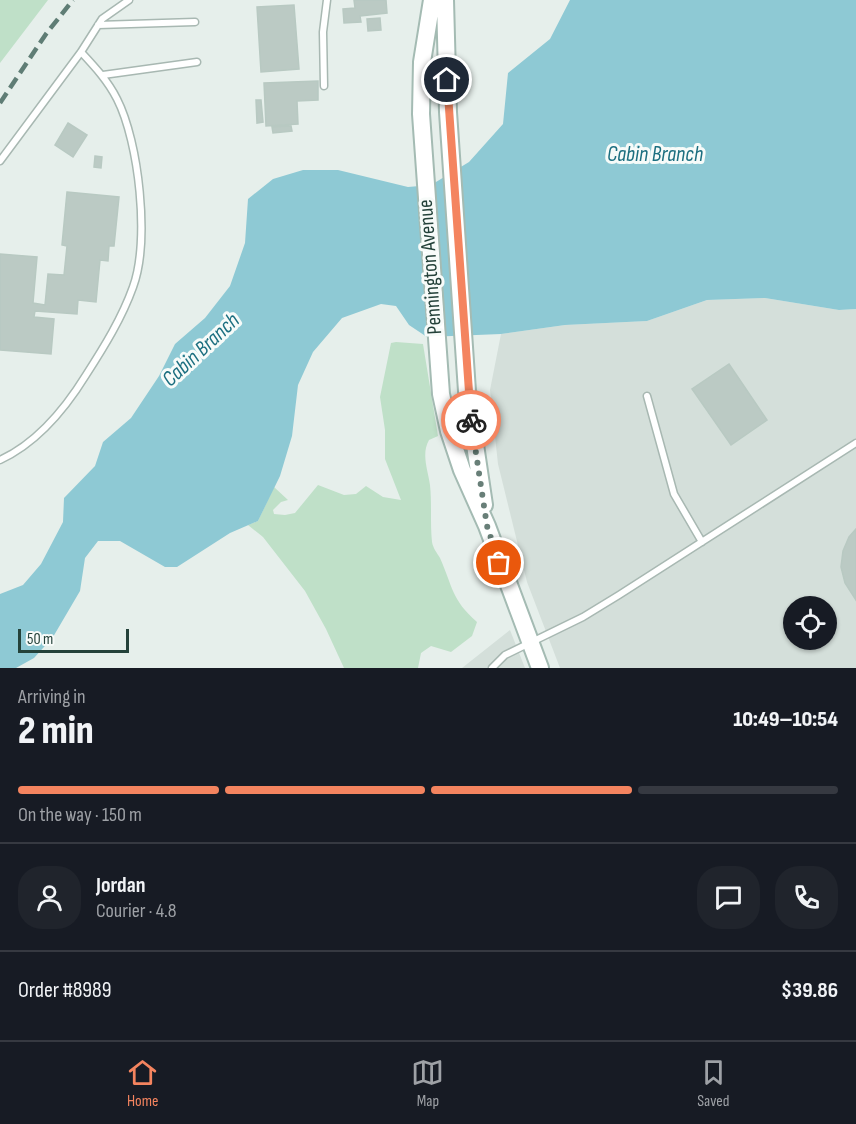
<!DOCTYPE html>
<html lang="en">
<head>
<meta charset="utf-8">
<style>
	body { margin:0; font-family:"Sofia Sans Condensed",sans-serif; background:#20242c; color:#f1f3f6; height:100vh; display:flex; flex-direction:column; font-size:22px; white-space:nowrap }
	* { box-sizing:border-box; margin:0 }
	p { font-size:20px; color:#9ea1a6 }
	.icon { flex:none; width:33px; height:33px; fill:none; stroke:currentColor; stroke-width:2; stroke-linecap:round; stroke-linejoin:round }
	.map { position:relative; height:668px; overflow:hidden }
	.panel { display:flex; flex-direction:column; background:#171b24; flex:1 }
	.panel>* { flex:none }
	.tools { position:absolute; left:783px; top:596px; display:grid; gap:12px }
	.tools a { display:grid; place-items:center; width:54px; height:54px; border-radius:50%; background:#171b24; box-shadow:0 2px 4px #0004; font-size:30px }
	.scale { position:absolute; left:18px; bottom:15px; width:111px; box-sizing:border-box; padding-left:6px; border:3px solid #24423a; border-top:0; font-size:16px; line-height:21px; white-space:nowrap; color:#24423a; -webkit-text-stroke:4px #f7fbf9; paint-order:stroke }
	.pin { position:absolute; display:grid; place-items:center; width:51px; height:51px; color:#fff; margin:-26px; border:3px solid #fff; border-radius:50%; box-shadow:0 2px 6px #0007 }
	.courier { position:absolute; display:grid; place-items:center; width:60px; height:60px; margin:-30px; border:4px solid #f4845f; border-radius:50%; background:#fff; color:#222; box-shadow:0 2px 8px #0007 }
	.head em { font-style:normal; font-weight:800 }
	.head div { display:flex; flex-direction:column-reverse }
	.head { display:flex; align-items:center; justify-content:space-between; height:102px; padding:0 18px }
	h1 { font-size:39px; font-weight:800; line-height:45px }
	.bar { display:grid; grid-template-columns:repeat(4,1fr); gap:9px 6px; align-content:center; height:72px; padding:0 18px }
	.bar i { height:8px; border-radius:4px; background:#363941 }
	.bar .selected { background:#f4845f }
	.bar p { grid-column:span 4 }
	.line { display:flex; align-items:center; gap:15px; padding:0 18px; border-top:2px solid #363941 }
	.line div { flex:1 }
	.round { display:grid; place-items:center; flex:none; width:63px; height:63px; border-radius:24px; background:#20242c }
	.menu { display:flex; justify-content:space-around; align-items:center; height:84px; border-top:2px solid #363941; background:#171b24; font-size:16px; color:#9ea1a6 }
	.menu a { display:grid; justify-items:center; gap:3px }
	.menu .selected { color:#f4845f }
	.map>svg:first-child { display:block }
	.built { fill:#d4dfda; fill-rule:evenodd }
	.green { fill:#bfe0c8 }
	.water { fill:#8ec9d4 }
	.building { fill:#bbcac4; stroke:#b8c9c2; stroke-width:1.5 }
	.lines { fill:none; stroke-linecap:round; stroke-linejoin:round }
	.service-casing { stroke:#a8b8b2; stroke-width:9 }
	.secondary-casing { stroke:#a4bbb3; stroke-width:20 }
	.service { stroke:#fff; stroke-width:6 }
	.secondary { stroke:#fff; stroke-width:16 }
	.rail { stroke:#5f7d75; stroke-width:4.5; stroke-dasharray:12 6; stroke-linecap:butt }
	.done { stroke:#687f78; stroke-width:6; stroke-dasharray:0 10.8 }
	.route { stroke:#f4845f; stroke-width:8 }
	.labels { text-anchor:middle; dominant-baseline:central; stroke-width:6; stroke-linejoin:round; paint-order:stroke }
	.street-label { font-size:21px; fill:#24423a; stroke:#f7fbf9 }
	.water-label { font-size:22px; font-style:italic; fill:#1c6f80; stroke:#f7fbf9 }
</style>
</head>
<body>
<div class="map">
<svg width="856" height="668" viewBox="0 0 856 668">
	<rect width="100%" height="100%" fill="#e6efeb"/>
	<path class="built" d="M 765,298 L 839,310 L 856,309 L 856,668 L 560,668 L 527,582 L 498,464 L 490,390 L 501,334 L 565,325 L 647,321 L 707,300 ZM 794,606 L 826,606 L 826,639 L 794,639 Z
		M 510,630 L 525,668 L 462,668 Z"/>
	<path class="green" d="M 0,0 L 48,0 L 0,63 Z
		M 396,342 L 423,344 L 438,436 L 429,440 C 421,454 428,470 430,485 C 432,504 430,523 432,542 C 433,548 437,553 440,558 C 453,587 451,599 477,622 L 472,636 L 451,652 L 431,646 L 421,653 L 418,668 L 344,668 L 326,629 L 305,591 L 263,537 L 248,525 L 258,521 L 274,487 L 288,500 L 281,502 L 273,510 L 274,514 L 285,515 L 295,513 L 318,485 L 344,495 L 356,494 L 366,486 L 383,497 L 401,500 L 385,459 L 385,430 L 380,397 L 391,343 Z"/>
	<path class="water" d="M 570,0 L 856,0 L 856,309 L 839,310 L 765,298 L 707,300 L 647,321 L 565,325 L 501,334 L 427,337 L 409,325 L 396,306 L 381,304 L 342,318 L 313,352 L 298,385 L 292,436 L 280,476 L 258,521 L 230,533 L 177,567 L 165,567 L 120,541 L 98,541 L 85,558 L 80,591 L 53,637 L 34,658 L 16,668 L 0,668 L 0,594 L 23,585 L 41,564 L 63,522 L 64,498 L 95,466 L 103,442 L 131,418 L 159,376 L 175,344 L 205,318 L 230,286 L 245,243 L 248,199 L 273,179 L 303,170 L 338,170 L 408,187 L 431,185 L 469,162 L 503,124 L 508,73 L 550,39 Z"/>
	<path class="building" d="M 354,0 L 386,0 L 387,13 L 360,16 L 361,22 L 344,23 L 343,9 L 355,8 Z
		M 294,5 L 299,69 L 261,72 L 257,7 Z
		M 380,18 L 381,30 L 368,31 L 367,19 Z
		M 318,81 L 318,100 L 297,101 L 298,124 L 266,126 L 264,83 Z
		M 256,100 L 261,100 L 263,122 L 257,123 Z
		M 68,123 L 87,135 L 73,157 L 55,145 Z
		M 291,126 L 292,131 L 273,133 L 272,127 Z
		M 95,156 L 102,157 L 101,168 L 94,167 Z
		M 67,192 L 119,197 L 114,246 L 109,246 L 108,261 L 100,260 L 96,302 L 78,300 L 77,314 L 35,311 L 34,317 L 54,319 L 51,354 L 0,350 L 0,254 L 37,257 L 33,303 L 45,305 L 48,274 L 64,275 L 67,246 L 62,245 Z
		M 729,364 L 767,420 L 731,445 L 692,389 Z
		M 856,529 L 856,600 L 845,583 L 841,567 L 843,551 L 849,537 Z"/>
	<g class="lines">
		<g class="service-casing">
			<path id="service" d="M 98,25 L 195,22
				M 103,75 L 197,62
				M 324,86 L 323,32 L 327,0
				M 0,161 L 81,52 L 102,19 L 129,0
				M 647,396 L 674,494 L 702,542
				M 0,460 C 37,443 65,409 86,375 C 104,347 122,318 133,287 C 150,241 139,142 117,99 C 108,81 95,67 81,52
				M 492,668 L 505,655 L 583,617 L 619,595 L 856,443"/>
		</g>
		<g class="secondary-casing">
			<path id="secondary" d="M 432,0 L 422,62 L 421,114 L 441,394 L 449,431 L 462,470 L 487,526 L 540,668
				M 445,0 L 448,112 L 467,391 L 484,505"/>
		</g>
		<use href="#service" class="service"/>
		<use href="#secondary" class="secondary"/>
		<path class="rail" d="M 0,103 L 46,34 L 73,0"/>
	</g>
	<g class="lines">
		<path class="done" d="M 471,420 L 487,526 L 499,563"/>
		<path class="route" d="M 447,80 L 471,420"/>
	</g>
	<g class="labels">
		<g class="street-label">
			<text transform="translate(430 267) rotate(-94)">Pennington Avenue</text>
		</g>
		<g class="water-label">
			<text x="655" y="154">Cabin Branch</text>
			<text transform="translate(201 350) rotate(-43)">Cabin Branch</text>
		</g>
	</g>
</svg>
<div class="tools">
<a><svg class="icon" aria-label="locate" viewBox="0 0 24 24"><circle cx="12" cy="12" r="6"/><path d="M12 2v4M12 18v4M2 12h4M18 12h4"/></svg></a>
</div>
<div class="scale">50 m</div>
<div class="pin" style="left:499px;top:563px;background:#ea580c"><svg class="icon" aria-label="bag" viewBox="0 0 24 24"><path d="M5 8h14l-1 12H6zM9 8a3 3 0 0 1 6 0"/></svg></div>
<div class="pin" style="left:447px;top:80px;background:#1f2937"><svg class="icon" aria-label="home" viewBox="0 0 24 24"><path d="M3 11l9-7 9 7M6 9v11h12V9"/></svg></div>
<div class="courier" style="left:471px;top:420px"><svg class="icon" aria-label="bike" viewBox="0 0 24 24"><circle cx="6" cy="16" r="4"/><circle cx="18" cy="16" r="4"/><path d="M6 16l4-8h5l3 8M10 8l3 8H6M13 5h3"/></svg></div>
</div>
<section class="panel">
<div class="head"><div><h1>2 min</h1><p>Arriving in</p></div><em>10:49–10:54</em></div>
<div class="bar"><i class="selected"></i><i class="selected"></i><i class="selected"></i><i></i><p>On the way · 150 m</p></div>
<div class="line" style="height:108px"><a class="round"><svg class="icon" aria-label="person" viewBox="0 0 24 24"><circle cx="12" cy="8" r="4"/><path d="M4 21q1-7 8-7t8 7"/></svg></a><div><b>Jordan</b><p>Courier · 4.8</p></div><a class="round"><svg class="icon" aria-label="chat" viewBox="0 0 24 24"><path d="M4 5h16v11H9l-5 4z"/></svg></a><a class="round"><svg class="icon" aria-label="phone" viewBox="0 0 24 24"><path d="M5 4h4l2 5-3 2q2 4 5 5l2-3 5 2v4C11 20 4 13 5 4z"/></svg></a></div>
<div class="line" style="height:78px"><div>Order #8989</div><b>$39.86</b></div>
</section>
<nav class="menu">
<a class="selected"><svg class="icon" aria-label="home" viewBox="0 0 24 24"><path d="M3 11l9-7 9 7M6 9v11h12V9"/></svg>Home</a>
<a><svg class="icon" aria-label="map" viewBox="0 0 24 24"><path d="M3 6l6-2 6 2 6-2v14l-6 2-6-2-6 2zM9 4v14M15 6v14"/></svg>Map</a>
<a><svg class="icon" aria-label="saved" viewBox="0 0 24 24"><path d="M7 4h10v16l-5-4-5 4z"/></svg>Saved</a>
</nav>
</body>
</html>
